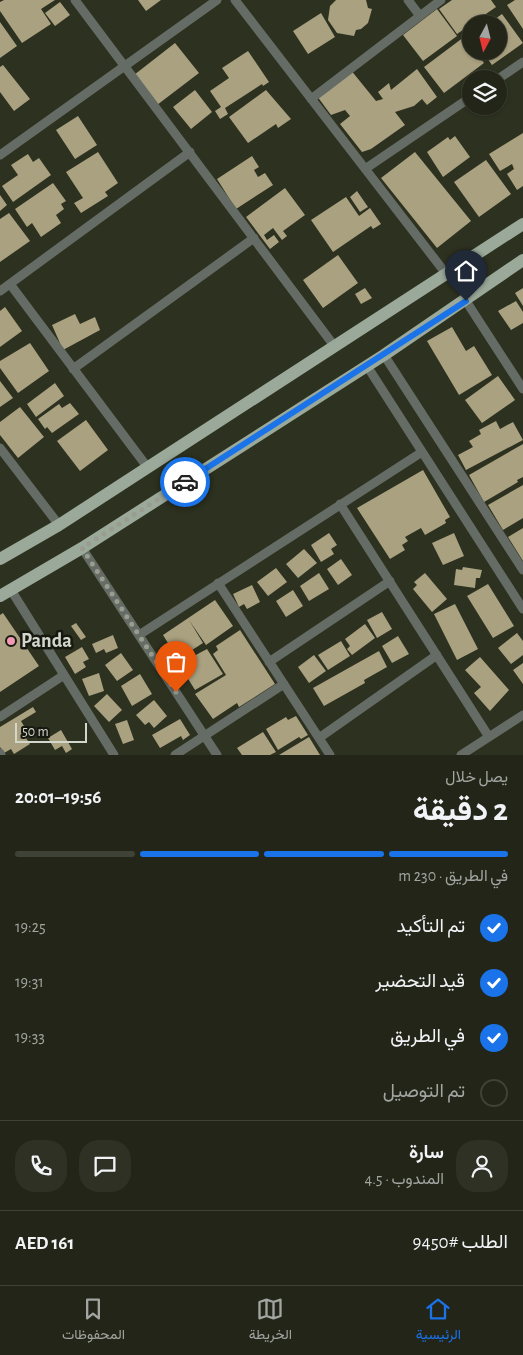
<!DOCTYPE html>
<html lang="ar">
<head>
<meta charset="utf-8">
<style>
	body { margin:0; font-family:"Alegreya Sans",Vazirmatn,sans-serif; background:#2e3124; color:#f1f3f6; direction:rtl; height:100vh; display:flex; flex-direction:column; font-size:19px; white-space:nowrap }
	* { box-sizing:border-box; margin:0 }
	p { font-size:16px; color:#a2a5a1 }
	.icon { flex:none; width:28px; height:28px; fill:none; stroke:currentColor; stroke-width:2; stroke-linecap:round; stroke-linejoin:round }
	.map { position:relative; height:755px; overflow:hidden; direction:ltr }
	.side { display:flex; flex-direction:column; background:#222517; flex:1 }
	.side>* { flex:none }
	.needle { width:32px; rotate:187deg }
	.buttons { position:absolute; left:462px; top:15px; display:grid; gap:10px }
	.buttons a { display:grid; place-items:center; width:45px; height:45px; border-radius:50%; background:#222517; box-shadow:0 1px 4px #0004,0 0 0 1px #3f4236; font-size:25px }
	.scale { position:absolute; left:15px; bottom:12px; width:72px; box-sizing:border-box; padding-left:5px; border:2px solid #d3d6cb; border-top:0; font-size:14px; line-height:18px; white-space:nowrap; color:#d3d6cb; -webkit-text-stroke:4px #161810; paint-order:stroke }
	.pin { position:absolute; display:grid; place-items:center; width:42px; height:42px; color:#fff; margin:-51px -21px; border-radius:50% 50% 50% 0; rotate:-45deg; box-shadow:0 0 5px #0007 }
	.pin .icon { rotate:45deg }
	.courier { position:absolute; display:grid; place-items:center; width:50px; height:50px; margin:-25px; border:4px solid #1a73e8; border-radius:50%; background:#fff; color:#222; box-shadow:0 1px 6px #0007 }
	.overview em { font-style:normal; font-weight:700 }
	.overview div { display:flex; flex-direction:column-reverse }
	.overview { display:flex; align-items:center; justify-content:space-between; height:85px; padding:0 15px }
	h1 { font-size:32px; font-weight:700; line-height:38px }
	.bar { display:grid; grid-template-columns:repeat(4,1fr); gap:8px 5px; align-content:center; height:60px; padding:0 15px }
	.bar i { height:6px; border-radius:4px; background:#3f4236 }
	.bar .active { background:#1a73e8 }
	.bar p { grid-column:span 4 }
	.line { display:flex; align-items:center; gap:12px; padding:0 15px; border-top:1px solid #3f4236 }
	.line div { flex:1 }
	.round { display:grid; place-items:center; flex:none; width:52px; height:52px; border-radius:20px; background:#2e3124 }
	ol { padding:0 15px; list-style:none }
	li { display:flex; align-items:center; gap:15px; height:55px }
	li p { margin-inline-start:auto }
	li .icon { padding:5px; border-radius:50%; background:#1a73e8; color:#fff; stroke-width:4 }
	li:last-child { color:#a2a5a1 }
	li i { width:28px; height:28px; border:2px solid #3f4236; border-radius:50% }
	.tab-bar { display:flex; justify-content:space-around; align-items:center; height:70px; border-top:1px solid #3f4236; background:#222517; font-size:14px; color:#a2a5a1 }
	.tab-bar a { display:grid; justify-items:center; gap:2px }
	.tab-bar .active { color:#1a73e8 }
	.map>svg:first-child { display:block }
	.building { fill:#aaa180 }
	.lines { fill:none; stroke-linecap:round; stroke-linejoin:round }
	.street { stroke:#656c65; stroke-width:9 }
	.primary { stroke:#9ba99a; stroke-width:12 }
	.done { stroke:#999c8f; stroke-width:5; stroke-dasharray:0 9 }
	.route { stroke:#1a73e8; stroke-width:6 }
	.poi-dot { fill:#f19ab2; stroke:#161810; stroke-width:2 }
	.labels { text-anchor:middle; dominant-baseline:central; stroke-width:5; stroke-linejoin:round; paint-order:stroke }
	.poi-label { font-size:20px; font-weight:bold; fill:#d3d6cb; stroke:#161810; text-anchor:start }
</style>
</head>
<body>
<div class="map">
<svg width="523" height="755" viewBox="0 0 523 755">
	<rect width="100%" height="100%" fill="#2d311f"/>
	<path class="building" d="M 4,0 L 55,0 L 41,9 L 51,24 L 22,43 L 0,11 L 0,2 Z
		M 138,0 L 161,0 L 146,11 Z
		M 336,0 L 366,0 L 368,8 L 372,9 L 368,23 L 361,29 L 356,30 L 354,36 L 337,33 L 328,20 L 330,6 Z
		M 452,0 L 491,0 L 496,7 L 457,34 L 439,9 Z
		M 515,0 L 523,0 L 523,29 L 507,5 Z
		M 60,2 L 70,15 L 55,26 L 45,13 Z
		M 437,9 L 457,36 L 423,61 L 403,35 Z
		M 321,13 L 335,37 L 308,54 L 293,31 Z
		M 502,14 L 523,43 L 492,65 L 482,51 L 499,51 L 499,24 L 488,24 Z
		M 0,22 L 17,46 L 0,58 Z
		M 464,37 L 471,46 L 471,51 L 475,51 L 484,63 L 444,93 L 424,67 Z
		M 175,43 L 199,73 L 157,105 L 134,75 Z
		M 248,51 L 269,82 L 263,86 L 262,84 L 225,108 L 228,114 L 220,119 L 215,111 L 221,107 L 210,91 L 229,78 L 222,68 Z
		M 3,65 L 30,99 L 14,111 L 0,92 L 0,67 Z
		M 350,69 L 376,101 L 383,99 L 378,92 L 389,83 L 391,90 L 417,69 L 437,97 L 427,105 L 422,99 L 414,106 L 395,112 L 405,125 L 371,149 L 362,152 L 340,124 L 350,116 L 345,110 L 331,115 L 317,96 Z
		M 195,90 L 212,112 L 191,129 L 173,107 Z
		M 266,90 L 291,119 L 278,128 L 276,124 L 248,143 L 229,117 Z
		M 78,116 L 97,145 L 75,159 L 56,130 Z
		M 523,133 L 523,186 L 517,190 L 507,174 L 514,169 L 512,164 L 500,171 L 489,154 Z
		M 455,136 L 470,157 L 443,177 L 427,152 L 448,137 L 450,140 Z
		M 98,152 L 118,183 L 105,192 L 108,196 L 81,213 L 74,203 L 83,198 L 66,172 Z
		M 415,152 L 471,221 L 437,248 L 381,178 Z
		M 28,154 L 33,162 L 39,158 L 51,175 L 13,202 L 2,186 L 18,175 L 11,165 Z
		M 252,156 L 259,167 L 254,170 L 258,177 L 265,173 L 273,185 L 236,209 L 217,179 Z
		M 486,160 L 511,194 L 479,217 L 454,182 Z
		M 53,183 L 66,201 L 61,204 L 64,209 L 56,215 L 61,223 L 41,237 L 32,223 L 27,227 L 15,209 Z
		M 285,188 L 305,215 L 283,231 L 287,236 L 282,240 L 273,228 L 264,235 L 267,240 L 274,235 L 279,242 L 270,249 L 246,217 Z
		M 357,191 L 368,207 L 360,212 L 350,197 Z
		M 0,195 L 7,205 L 0,211 Z
		M 346,197 L 359,216 L 370,208 L 381,224 L 373,229 L 371,226 L 333,252 L 311,220 Z
		M 9,213 L 30,241 L 0,262 L 0,219 Z
		M 338,255 L 358,283 L 323,308 L 303,280 Z
		M 365,288 L 372,298 L 361,304 L 355,294 Z
		M 523,288 L 523,306 L 515,293 Z
		M 516,301 L 523,312 L 523,323 L 511,330 L 498,311 Z
		M 5,307 L 22,331 L 0,347 L 0,311 Z
		M 75,314 L 80,324 L 95,317 L 100,330 L 63,350 L 52,325 Z
		M 452,327 L 466,351 L 474,346 L 492,375 L 459,395 L 427,341 Z
		M 30,343 L 49,371 L 18,393 L 0,368 L 0,361 Z
		M 498,376 L 515,400 L 482,423 L 465,400 Z
		M 0,381 L 13,398 L 0,407 Z
		M 55,383 L 64,396 L 36,417 L 27,404 Z
		M 70,403 L 79,414 L 52,433 L 47,427 L 45,429 L 38,419 L 59,404 L 62,408 Z
		M 20,407 L 44,437 L 18,458 L 0,435 L 0,422 Z
		M 86,420 L 108,450 L 80,471 L 57,441 Z
		M 496,421 L 500,429 L 513,422 L 523,440 L 466,470 L 458,455 L 473,447 L 469,441 L 481,434 L 479,430 Z
		M 523,444 L 523,477 L 517,480 L 518,482 L 484,502 L 469,475 Z
		M 423,470 L 450,517 L 445,520 L 446,523 L 425,535 L 421,528 L 405,537 L 408,541 L 402,545 L 405,550 L 390,559 L 357,508 Z
		M 523,485 L 523,518 L 503,530 L 488,505 Z
		M 523,528 L 523,561 L 508,537 Z
		M 329,533 L 337,545 L 331,549 L 334,554 L 321,562 L 311,545 Z
		M 454,533 L 464,556 L 443,565 L 432,543 Z
		M 304,549 L 317,563 L 298,578 L 286,564 Z
		M 341,559 L 352,575 L 338,585 L 327,569 Z
		M 463,567 L 482,570 L 480,578 L 476,578 L 475,588 L 454,585 L 456,569 L 462,570 Z
		M 276,568 L 287,582 L 268,596 L 257,582 Z
		M 319,573 L 329,589 L 309,601 L 300,586 Z
		M 425,573 L 447,599 L 432,612 L 413,589 L 417,585 L 414,582 Z
		M 488,584 L 514,626 L 493,638 L 467,596 Z
		M 252,585 L 260,602 L 247,609 L 244,604 L 239,607 L 233,594 Z
		M 293,590 L 303,606 L 286,617 L 276,601 Z
		M 215,600 L 233,626 L 206,645 L 189,620 L 203,643 L 178,659 L 163,635 Z
		M 455,604 L 478,649 L 457,660 L 434,614 Z
		M 382,612 L 392,629 L 377,638 L 367,620 Z
		M 3,613 L 39,666 L 0,692 L 0,615 Z
		M 76,623 L 86,637 L 81,640 L 71,626 Z
		M 365,624 L 375,638 L 352,655 L 347,649 L 350,646 L 345,639 Z
		M 240,630 L 275,684 L 239,707 L 237,703 L 213,719 L 195,694 L 226,675 L 213,654 L 218,650 L 216,646 Z
		M 517,633 L 523,641 L 523,655 L 511,664 L 498,648 Z
		M 113,635 L 118,648 L 106,653 L 104,649 L 96,653 L 92,644 Z
		M 398,636 L 409,654 L 392,663 L 382,646 Z
		M 341,641 L 350,656 L 328,670 L 318,655 Z
		M 82,647 L 89,659 L 83,662 L 86,667 L 75,674 L 65,657 Z
		M 207,649 L 223,674 L 195,690 L 179,664 Z
		M 379,651 L 387,667 L 364,680 L 365,683 L 324,706 L 313,688 Z
		M 121,653 L 133,670 L 117,681 L 105,665 Z
		M 314,655 L 326,671 L 309,683 L 298,667 Z
		M 480,657 L 509,690 L 490,711 L 474,693 L 481,687 L 465,670 Z
		M 523,663 L 523,684 L 513,670 Z
		M 99,673 L 104,691 L 89,696 L 82,679 Z
		M 140,674 L 152,694 L 132,706 L 121,686 Z
		M 107,694 L 122,710 L 109,722 L 94,706 Z
		M 154,700 L 167,716 L 154,728 L 149,722 L 145,725 L 136,715 Z
		M 33,707 L 36,712 L 21,721 L 30,736 L 26,738 L 30,744 L 14,754 L 11,749 L 4,753 L 0,747 L 0,727 Z
		M 296,716 L 308,735 L 301,739 L 299,737 L 278,750 L 266,729 L 286,717 L 288,720 Z
		M 180,719 L 190,735 L 183,740 L 181,736 L 160,748 L 152,735 Z
		M 127,720 L 134,740 L 123,744 L 115,724 Z
		M 61,730 L 72,749 L 66,753 L 62,746 L 55,750 L 48,738 Z
		M 263,732 L 276,752 L 270,755 L 242,755 L 237,748 Z
		M 309,737 L 320,755 L 279,755 Z"/>
	<g class="lines">
		<path class="street" d="M 75,0 L 335,347
			M 235,0 L 447,275
			M 408,0 L 420,16
			M 498,79 L 523,62
			M 311,99 L 441,0
			M 0,155 L 217,0
			M 365,169 L 471,97
			M 10,284 L 148,468
			M 0,291 L 190,152
			M 466,301 L 523,389
			M 384,355 L 523,570
			M 367,366 L 523,609
			M 73,369 L 254,238
			M 0,448 L 59,525
			M 340,504 L 489,737
			M 82,548 L 217,755
			M 218,583 L 330,755
			M 11,590 L 114,755
			M 139,635 L 422,452
			M 269,662 L 390,581
			M 0,717 L 64,675
			M 319,738 L 437,655
			M 0,753 L 1,755
			M 175,755 L 284,684
			M 461,755 L 523,715"/>
		<path class="primary" d="M 0,559 L 59,525 L 523,224
			M 0,596 L 82,548 L 384,355 L 523,260"/>
	</g>
	<g class="lines">
		<path class="done" d="M 176,692 L 82,548 L 185,482"/>
		<path class="route" d="M 185,482 L 466,301"/>
	</g>
	<circle class="poi-dot" cx="11" cy="641" r="5"/>
	<g class="labels">
		<g class="poi-label">
			<text x="21" y="641">Panda</text>
		</g>
	</g>
</svg>
<div class="buttons">
<a><svg class="needle" viewBox="-14 -14 28 28"><path d="M0-13l5 13h-10z" fill="#e53935"/><path d="M0 13l5-13h-10z" fill="#a2a5a1"/></svg></a>
<a><svg class="icon" aria-label="layers" viewBox="0 0 24 24"><path d="M12 4l9 5-9 5-9-5zM3 14l9 5 9-5"/></svg></a>
</div>
<div class="scale">50 m</div>
<div class="pin" style="left:176px;top:692px;background:#ea580c"><svg class="icon" aria-label="bag" viewBox="0 0 24 24"><path d="M5 8h14l-1 12H6zM9 8a3 3 0 0 1 6 0"/></svg></div>
<div class="pin" style="left:466px;top:301px;background:#1f2937"><svg class="icon" aria-label="home" viewBox="0 0 24 24"><path d="M3 11l9-7 9 7M6 9v11h12V9"/></svg></div>
<div class="courier" style="left:185px;top:482px"><svg class="icon" aria-label="car" viewBox="0 0 24 24"><path d="M5 17H2v-5l4-1 3-4h7l3 4 3 1v5h-3M9 17h6M6 11h13"/><circle cx="7" cy="17" r="2"/><circle cx="17" cy="17" r="2"/></svg></div>
</div>
<section class="side">
<div class="overview"><div><h1>2 دقيقة</h1><p>يصل خلال</p></div><em>19:56–20:01</em></div>
<div class="bar"><i class="active"></i><i class="active"></i><i class="active"></i><i></i><p>في الطريق · 230 m</p></div>
<ol>
<li><svg class="icon" aria-label="check" viewBox="0 0 24 24"><path d="M5 12l5 5 9-10"/></svg>تم التأكيد<p>19:25</p></li>
<li><svg class="icon" aria-label="check" viewBox="0 0 24 24"><path d="M5 12l5 5 9-10"/></svg>قيد التحضير<p>19:31</p></li>
<li><svg class="icon" aria-label="check" viewBox="0 0 24 24"><path d="M5 12l5 5 9-10"/></svg>في الطريق<p>19:33</p></li>
<li><i></i>تم التوصيل</li>
</ol>
<div class="line" style="height:90px"><a class="round"><svg class="icon" aria-label="person" viewBox="0 0 24 24"><circle cx="12" cy="8" r="4"/><path d="M4 21q1-7 8-7t8 7"/></svg></a><div><b>سارة</b><p>المندوب · 4.5</p></div><a class="round"><svg class="icon" aria-label="chat" viewBox="0 0 24 24"><path d="M4 5h16v11H9l-5 4z"/></svg></a><a class="round"><svg class="icon" aria-label="phone" viewBox="0 0 24 24"><path d="M5 4h4l2 5-3 2q2 4 5 5l2-3 5 2v4C11 20 4 13 5 4z"/></svg></a></div>
<div class="line" style="height:65px"><div>الطلب #9450</div><b>AED 161</b></div>
</section>
<nav class="tab-bar">
<a class="active"><svg class="icon" aria-label="home" viewBox="0 0 24 24"><path d="M3 11l9-7 9 7M6 9v11h12V9"/></svg>الرئيسية</a>
<a><svg class="icon" aria-label="map" viewBox="0 0 24 24"><path d="M3 6l6-2 6 2 6-2v14l-6 2-6-2-6 2zM9 4v14M15 6v14"/></svg>الخريطة</a>
<a><svg class="icon" aria-label="saved" viewBox="0 0 24 24"><path d="M7 4h10v16l-5-4-5 4z"/></svg>المحفوظات</a>
</nav>
</body>
</html>
